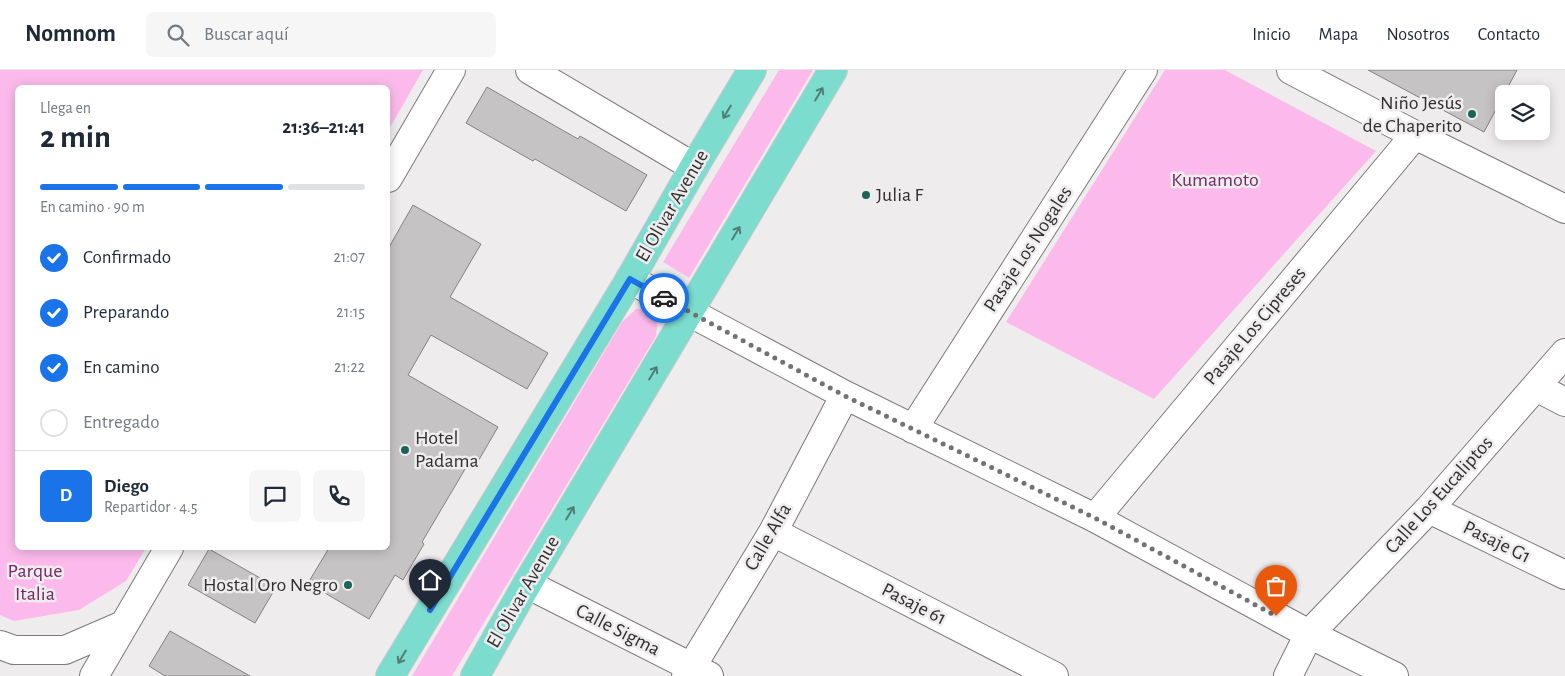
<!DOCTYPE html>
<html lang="es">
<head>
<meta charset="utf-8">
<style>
	body { margin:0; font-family:"Alegreya Sans",sans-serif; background:#f6f6f7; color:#1f2937; height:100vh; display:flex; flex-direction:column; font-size:19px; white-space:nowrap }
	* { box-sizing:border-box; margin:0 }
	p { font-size:16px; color:#747a83 }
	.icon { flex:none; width:28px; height:28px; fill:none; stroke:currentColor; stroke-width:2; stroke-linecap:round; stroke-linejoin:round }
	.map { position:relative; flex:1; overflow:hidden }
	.drawer { position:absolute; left:15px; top:15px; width:375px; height:465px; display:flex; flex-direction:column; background:#fff; border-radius:8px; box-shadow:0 2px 12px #0003 }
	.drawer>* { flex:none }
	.fabs { position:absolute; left:1495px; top:15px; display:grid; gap:10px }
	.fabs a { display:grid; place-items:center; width:55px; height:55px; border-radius:8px; background:#fff; box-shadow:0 2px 12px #0003; font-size:25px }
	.pin { position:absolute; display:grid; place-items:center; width:42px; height:42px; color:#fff; margin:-51px -21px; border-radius:50% 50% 50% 0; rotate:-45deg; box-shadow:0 0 5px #0007 }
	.pin .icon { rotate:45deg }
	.courier { position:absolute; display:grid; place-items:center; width:50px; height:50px; margin:-25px; border:4px solid #1a73e8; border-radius:50%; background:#fff; color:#222; box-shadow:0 1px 6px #0007 }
	.overview em { font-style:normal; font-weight:700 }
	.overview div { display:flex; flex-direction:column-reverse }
	.overview { display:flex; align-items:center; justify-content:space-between; height:85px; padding:0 25px }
	h1 { font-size:32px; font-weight:700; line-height:38px }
	.bar { display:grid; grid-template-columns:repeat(4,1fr); gap:8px 5px; align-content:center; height:60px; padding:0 25px }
	.bar i { height:6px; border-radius:4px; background:#e0e1e3 }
	.bar .selected { background:#1a73e8 }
	.bar p { grid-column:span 4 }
	.line { display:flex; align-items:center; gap:12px; padding:0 25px; border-top:1px solid #e0e1e3 }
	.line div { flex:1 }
	.round { display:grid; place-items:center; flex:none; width:52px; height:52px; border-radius:8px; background:#f6f6f7 }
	ol { padding:0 25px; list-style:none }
	li { display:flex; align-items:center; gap:15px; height:55px }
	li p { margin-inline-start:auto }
	li .icon { padding:5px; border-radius:50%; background:#1a73e8; color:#fff; stroke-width:4 }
	li:last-child { color:#747a83 }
	li i { width:28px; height:28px; border:2px solid #e0e1e3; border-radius:50% }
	header { display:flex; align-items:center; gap:30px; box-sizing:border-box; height:70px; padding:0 25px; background:#fff; border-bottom:1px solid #e0e1e3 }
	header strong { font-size:24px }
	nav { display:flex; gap:28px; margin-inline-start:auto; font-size:18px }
	.search { width:350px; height:45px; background:#f6f6f7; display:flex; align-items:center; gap:12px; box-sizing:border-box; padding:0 18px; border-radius:8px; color:#747a83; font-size:19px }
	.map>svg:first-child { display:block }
	.green { fill:#fbbaeb }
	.building { fill:#c6c3c5; stroke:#848183 }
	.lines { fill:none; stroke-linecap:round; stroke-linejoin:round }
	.minor-casing { stroke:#7d7a7c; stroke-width:30 }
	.major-casing { stroke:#c9c9c9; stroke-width:30 }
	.minor { stroke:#fff; stroke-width:28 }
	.major { stroke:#7cdcce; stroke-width:28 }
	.oneway { stroke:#527d77 }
	.done { stroke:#737172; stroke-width:5; stroke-dasharray:0 9 }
	.route { stroke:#1a73e8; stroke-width:6 }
	.poi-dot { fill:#1d6458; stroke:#efecee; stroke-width:2 }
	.labels { text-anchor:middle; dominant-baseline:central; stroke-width:5; stroke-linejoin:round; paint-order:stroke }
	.poi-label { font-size:20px; fill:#302f30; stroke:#efecee; text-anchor:end }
	.park-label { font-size:20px; fill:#752867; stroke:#efecee }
	.street-label { font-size:20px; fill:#302f30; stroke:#efecee }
</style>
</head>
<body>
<header>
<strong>Nomnom</strong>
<div class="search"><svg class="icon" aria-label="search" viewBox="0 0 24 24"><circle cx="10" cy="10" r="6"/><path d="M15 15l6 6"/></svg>Buscar aquí</div>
<nav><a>Inicio</a><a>Mapa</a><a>Nosotros</a><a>Contacto</a></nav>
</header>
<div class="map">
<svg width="1565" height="606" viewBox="0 0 1565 606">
	<rect width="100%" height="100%" fill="#efecee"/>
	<path class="green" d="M 0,0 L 423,0 L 388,61 L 388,18 L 18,18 L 18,478 L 146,478 L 126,511 L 79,540 L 14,551 L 0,545 Z
		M 779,0 L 813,0 L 689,208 L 663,192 Z
		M 1165,0 L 1225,0 L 1376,81 L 1154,329 L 1006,252 Z
		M 636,239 L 652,239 L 658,247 L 656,266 L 452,606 L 412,606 L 622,252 Z"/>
	<path class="building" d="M 1368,0 L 1517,0 L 1484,62 Z
		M 487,17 L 578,69 L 580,66 L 647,105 L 626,141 L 535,89 L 533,91 L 466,53 Z
		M 413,135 L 481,174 L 450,227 L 548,283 L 527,319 L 431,265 L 408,305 L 498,357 L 477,393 L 471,389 L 422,472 L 424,474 L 403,510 L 395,505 L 369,549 L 308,513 L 329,478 L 388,478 L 388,179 Z
		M 209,479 L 276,517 L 255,553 L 188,515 Z
		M 170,561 L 250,606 L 165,606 L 149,596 Z"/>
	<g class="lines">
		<g class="minor-casing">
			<path id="minor" d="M 530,0 L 694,97
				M 1291,0 L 1415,65 L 1565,139
				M 388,108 L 451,0
				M 630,209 L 689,242 L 845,325 L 1095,448 L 1309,564 L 1394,606
				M 1536,317 L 1565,332
				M 913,359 L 1143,0
				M 1429,439 L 1565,505
				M 1095,448 L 1415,65
				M 773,462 L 1054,606
				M 527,514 L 709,606
				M 0,575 L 14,580 L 65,580 L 123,555
				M 94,606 L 169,478
				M 686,606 L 773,462 L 845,325
				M 1288,606 L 1309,564 L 1429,439 L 1565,283"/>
		</g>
		<g class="major-casing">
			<path id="major" d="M 390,606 L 630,209 L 694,97 L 752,0
				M 475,606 L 527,514 L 833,0"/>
		</g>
		<use href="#minor" class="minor"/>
		<use href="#major" class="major"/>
	</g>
	<defs><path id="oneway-shaft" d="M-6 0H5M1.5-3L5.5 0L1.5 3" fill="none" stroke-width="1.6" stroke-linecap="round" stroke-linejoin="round" transform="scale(1.25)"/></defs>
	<g class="oneway">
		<use href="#oneway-shaft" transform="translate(819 24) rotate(-59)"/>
		<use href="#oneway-shaft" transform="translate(727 42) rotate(121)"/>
		<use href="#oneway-shaft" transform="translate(736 163) rotate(-59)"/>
		<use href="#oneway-shaft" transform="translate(653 303) rotate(-59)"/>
		<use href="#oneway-shaft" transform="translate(570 443) rotate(-59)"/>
		<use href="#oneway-shaft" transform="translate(402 587) rotate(121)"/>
	</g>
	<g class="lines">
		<path class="done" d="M 664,228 L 845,326 L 1095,448 L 1276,546"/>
		<path class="route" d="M 430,540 L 630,209 L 664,228"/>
	</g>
	<g class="poi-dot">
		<circle cx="1472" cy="44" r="5"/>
		<circle cx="866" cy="125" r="5"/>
		<circle cx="405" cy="380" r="5"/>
		<circle cx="348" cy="515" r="5"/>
	</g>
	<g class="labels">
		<g class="poi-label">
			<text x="1462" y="33">Niño Jesús<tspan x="1462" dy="23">de Chaperito</tspan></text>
			<text x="876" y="125" text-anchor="start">Julia F</text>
			<text x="415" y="368" text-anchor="start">Hotel<tspan x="415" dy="23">Padama</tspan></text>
			<text x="338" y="515">Hostal Oro Negro</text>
		</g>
		<g class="park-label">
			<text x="1215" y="110">Kumamoto</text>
			<text x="35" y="501">Parque<tspan x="35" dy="23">Italia</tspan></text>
		</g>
		<g class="street-label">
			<text transform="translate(672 136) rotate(-60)">El Olivar Avenue</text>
			<text transform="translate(1028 179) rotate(-57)">Pasaje Los Nogales</text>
			<text transform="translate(1255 256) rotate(-50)">Pasaje Los Cipreses</text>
			<text transform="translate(1439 425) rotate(-48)">Calle Los Eucaliptos</text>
			<text transform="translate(768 467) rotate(-60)">Calle Alfa</text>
			<text transform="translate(1497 472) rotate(26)">Pasaje G1</text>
			<text transform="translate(523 522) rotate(-60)">El Olivar Avenue</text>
			<text transform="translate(914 534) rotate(27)">Pasaje 61</text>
			<text transform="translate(618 560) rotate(27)">Calle Sigma</text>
		</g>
	</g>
</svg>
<div class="fabs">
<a><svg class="icon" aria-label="layers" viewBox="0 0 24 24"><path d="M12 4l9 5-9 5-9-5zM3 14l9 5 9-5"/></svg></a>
</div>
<div class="pin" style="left:1276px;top:546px;background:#ea580c"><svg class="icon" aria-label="bag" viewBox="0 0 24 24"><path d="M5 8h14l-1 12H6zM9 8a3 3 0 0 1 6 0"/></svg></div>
<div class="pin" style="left:430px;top:540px;background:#1f2937"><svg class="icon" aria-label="home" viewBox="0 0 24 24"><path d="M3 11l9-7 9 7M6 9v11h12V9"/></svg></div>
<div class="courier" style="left:664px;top:228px"><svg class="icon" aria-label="car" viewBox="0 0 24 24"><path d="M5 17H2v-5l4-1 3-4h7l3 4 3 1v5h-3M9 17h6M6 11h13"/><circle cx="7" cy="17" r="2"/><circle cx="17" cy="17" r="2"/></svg></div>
<section class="drawer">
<div class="overview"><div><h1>2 min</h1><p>Llega en</p></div><em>21:36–21:41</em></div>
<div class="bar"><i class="selected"></i><i class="selected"></i><i class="selected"></i><i></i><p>En camino · 90 m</p></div>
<ol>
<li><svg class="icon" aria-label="check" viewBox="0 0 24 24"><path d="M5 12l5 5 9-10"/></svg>Confirmado<p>21:07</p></li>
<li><svg class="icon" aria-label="check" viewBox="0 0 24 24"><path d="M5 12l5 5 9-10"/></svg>Preparando<p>21:15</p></li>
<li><svg class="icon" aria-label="check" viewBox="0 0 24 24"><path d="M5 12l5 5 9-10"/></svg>En camino<p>21:22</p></li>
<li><i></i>Entregado</li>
</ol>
<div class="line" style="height:90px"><b class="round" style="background:#1a73e8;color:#fff">D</b><div><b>Diego</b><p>Repartidor · 4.5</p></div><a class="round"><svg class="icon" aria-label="chat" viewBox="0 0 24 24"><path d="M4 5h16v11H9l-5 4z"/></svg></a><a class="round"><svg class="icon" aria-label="phone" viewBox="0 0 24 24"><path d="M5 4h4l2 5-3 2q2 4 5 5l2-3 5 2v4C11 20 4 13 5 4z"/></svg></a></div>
</section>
</div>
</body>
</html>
